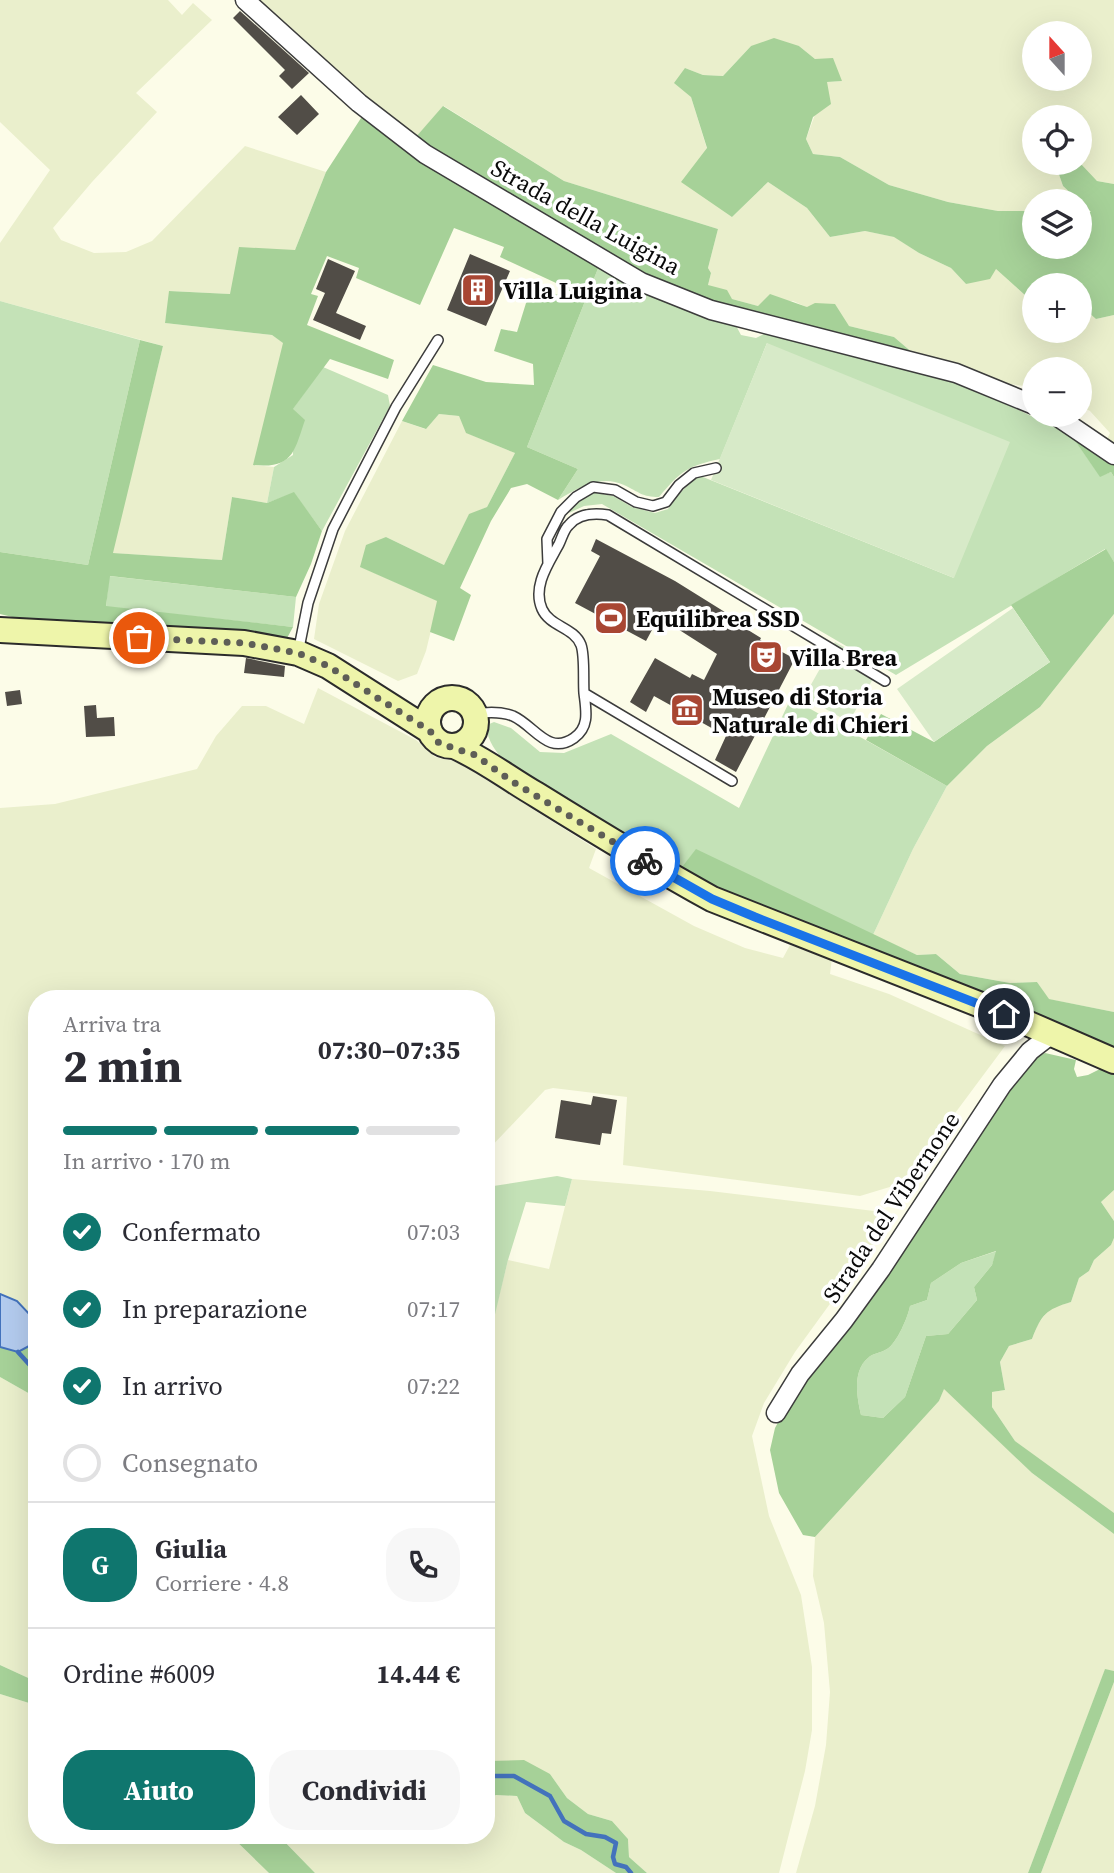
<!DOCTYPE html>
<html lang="it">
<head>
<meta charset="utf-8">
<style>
	body { margin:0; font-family:"Source Serif 4",serif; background:#f7f7f7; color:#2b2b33; height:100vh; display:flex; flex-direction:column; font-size:26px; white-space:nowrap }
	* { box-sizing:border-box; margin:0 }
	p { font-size:23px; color:#7c7c81 }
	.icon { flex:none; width:38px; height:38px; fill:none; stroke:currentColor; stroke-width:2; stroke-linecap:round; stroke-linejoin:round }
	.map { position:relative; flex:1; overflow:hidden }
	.drawer { position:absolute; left:28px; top:990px; width:467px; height:854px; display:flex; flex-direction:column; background:#fff; border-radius:28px; box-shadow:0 7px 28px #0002 }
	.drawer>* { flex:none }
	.needle { width:46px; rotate:339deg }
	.fabs { position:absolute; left:1022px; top:21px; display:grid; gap:14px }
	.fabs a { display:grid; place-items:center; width:70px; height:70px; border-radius:50%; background:#fff; box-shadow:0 7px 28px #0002; font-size:35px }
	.pin { position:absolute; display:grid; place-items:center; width:60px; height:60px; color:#fff; margin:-30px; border:4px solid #fff; border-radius:50%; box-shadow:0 2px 7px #0007 }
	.courier { position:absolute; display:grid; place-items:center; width:70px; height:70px; margin:-35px; border:5px solid #1a73e8; border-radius:50%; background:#fff; color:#222; box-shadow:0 2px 9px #0007 }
	.overview em { font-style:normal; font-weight:700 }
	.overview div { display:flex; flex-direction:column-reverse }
	.overview { display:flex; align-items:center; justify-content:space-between; height:119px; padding:0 35px }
	h1 { font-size:46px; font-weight:700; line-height:52px }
	.bar { display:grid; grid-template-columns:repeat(4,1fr); gap:10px 7px; align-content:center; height:84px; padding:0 35px }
	.bar i { height:9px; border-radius:5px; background:#e1e1e2 }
	.bar .selected { background:#0f766e }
	.bar p { grid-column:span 4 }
	.line { display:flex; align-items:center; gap:18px; padding:0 35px; border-top:2px solid #e1e1e2 }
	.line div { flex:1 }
	.round { display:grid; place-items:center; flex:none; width:74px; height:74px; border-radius:28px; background:#f7f7f7 }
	ol { padding:0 35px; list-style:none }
	li { display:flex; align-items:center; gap:21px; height:77px }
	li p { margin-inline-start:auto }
	li .icon { padding:7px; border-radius:50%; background:#0f766e; color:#fff; stroke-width:4 }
	li:last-child { color:#7c7c81 }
	li i { width:38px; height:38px; border:4px solid #e1e1e2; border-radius:50% }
	.button { display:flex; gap:14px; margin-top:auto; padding:14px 35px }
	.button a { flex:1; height:80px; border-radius:28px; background:#0f766e; color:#fff; font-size:28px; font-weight:700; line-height:80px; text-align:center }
	.button a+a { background:#f7f7f7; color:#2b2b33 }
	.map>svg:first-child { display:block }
	.farmland { fill:#eaefcc; fill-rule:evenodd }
	.green { fill:#c4e2b7 }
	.forest { fill:#a6d198; fill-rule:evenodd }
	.pitch { fill:#d7eac8 }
	.water { fill:#b3cbee; stroke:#4372bc; stroke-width:2 }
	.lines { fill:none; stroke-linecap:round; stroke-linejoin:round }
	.stream { stroke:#4372bc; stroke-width:4.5 }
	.building { fill:#514d47 }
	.service-casing { stroke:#3c3c3c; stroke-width:12 }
	.minor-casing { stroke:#3c3c3c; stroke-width:21 }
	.secondary-casing { stroke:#2b2b2b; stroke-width:28 }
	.service { stroke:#fff; stroke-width:9 }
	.minor { stroke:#fff; stroke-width:18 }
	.secondary { stroke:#eef5aa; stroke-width:24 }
	.done { stroke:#5e5e57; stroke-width:7; stroke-dasharray:0 12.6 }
	.route { stroke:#1a73e8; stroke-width:9 }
	.labels { text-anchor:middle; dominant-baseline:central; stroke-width:7; stroke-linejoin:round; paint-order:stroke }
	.street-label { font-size:24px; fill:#090909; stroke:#fff }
	.poi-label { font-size:24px; font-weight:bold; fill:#090909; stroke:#fff; text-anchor:start }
</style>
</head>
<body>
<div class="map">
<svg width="1114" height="1873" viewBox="0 0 1114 1873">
	<rect width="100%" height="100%" fill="#fcfce8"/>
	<path class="farmland" d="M 0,0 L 168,0 L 182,15 L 193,3 L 212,20 L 136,93 L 157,112 L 92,182 L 53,228 L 61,240 L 94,253 L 126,252 L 152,241 L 245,146 L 326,172 L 295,250 L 230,294 L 170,291 L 165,323 L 272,335 L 284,343 L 254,465 L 274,467 L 267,503 L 232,497 L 222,560 L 112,553 L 163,346 L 0,301 L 0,243 L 50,170 L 0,122 Z
		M 254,0 L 1114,0 L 1114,184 L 1097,181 L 1077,163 L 1080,163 L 1080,117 L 1034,117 L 1034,163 L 1055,163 L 1063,186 L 1079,201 L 1034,201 L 1034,211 L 998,211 L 948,202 L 889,185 L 840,157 L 813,154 L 806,139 L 827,82 L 842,81 L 799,46 L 751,46 L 723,76 L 703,75 L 685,68 L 691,97 L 707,149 L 732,217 L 768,182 L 807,208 L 830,237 L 865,231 L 895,237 L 919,253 L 951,268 L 966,284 L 995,268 L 1026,296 L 1034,293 L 1034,331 L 1080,331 L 1080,305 L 1096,319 L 1114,315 L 1114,448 L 1105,443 L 1110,433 L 1090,411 L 1080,406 L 1080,369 L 1034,369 L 1034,387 L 1000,383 L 914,354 L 894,337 L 849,326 L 793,301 L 758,306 L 732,299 L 708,285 L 711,273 L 708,268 L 718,229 L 564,181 L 444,106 L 415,138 L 361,97 ZM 1034,33 L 1080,33 L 1080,79 L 1034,79 Z
		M 439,414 L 459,416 L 467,433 L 515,453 L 487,507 L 469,515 L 444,565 L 386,537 L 361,567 L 438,601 L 426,651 L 417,674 L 398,681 L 314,639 L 319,604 L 345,531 L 402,421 L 425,429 Z
		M 1114,614 L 1114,1012 L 1048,999 L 1037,982 L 1010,983 L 960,974 L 936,954 L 917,955 L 873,935 L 913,849 L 947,786 L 987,746 L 1040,707 Z
		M 318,688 L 416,740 L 435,757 L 458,762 L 596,849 L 589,868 L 694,926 L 745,948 L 783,958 L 790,945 L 832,958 L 830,974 L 889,994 L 1005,1046 L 912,1171 L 893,1186 L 860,1196 L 623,1165 L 627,1097 L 553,1088 L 545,1090 L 487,1151 L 486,999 L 37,999 L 37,1099 L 30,1106 L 37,1114 L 37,1348 L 31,1345 L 33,1319 L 17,1301 L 0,1294 L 0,808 L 55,804 L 197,769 L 216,736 L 242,706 L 266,706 L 304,724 Z
		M 572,1179 L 710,1191 L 882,1212 L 893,1217 L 795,1352 L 764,1403 L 752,1436 L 769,1516 L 801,1595 L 812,1667 L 812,1730 L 805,1771 L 779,1873 L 647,1873 L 629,1857 L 628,1839 L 612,1821 L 588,1814 L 567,1798 L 550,1774 L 487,1761 L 486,1348 L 508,1260 L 549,1269 Z
		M 1114,1190 L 1114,1221 L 1101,1202 Z
		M 1114,1238 L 1114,1517 L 1015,1441 L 992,1407 L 992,1392 L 1005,1390 L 1000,1362 L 1009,1346 L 1032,1339 L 1038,1324 L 1050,1308 L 1071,1302 L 1079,1278 L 1089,1271 L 1094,1260 L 1111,1245 Z
		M 0,1377 L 37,1398 L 37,1682 L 0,1665 Z
		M 944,1388 L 1032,1473 L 1114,1534 L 1114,1671 L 1105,1670 L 1028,1873 L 796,1873 L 815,1806 L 826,1745 L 830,1692 L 824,1623 L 813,1576 L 815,1537 L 939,1401 Z
		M 1114,1682 L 1114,1873 L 1041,1873 Z
		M 0,1694 L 29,1703 L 37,1711 L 37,1836 L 231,1836 L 269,1873 L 0,1873 Z
		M 496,1795 L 517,1796 L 525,1813 L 564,1842 L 581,1850 L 616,1873 L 315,1873 L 279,1836 L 486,1836 L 487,1799 Z"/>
	<path class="green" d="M 599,266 L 734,322 L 741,335 L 756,338 L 770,331 L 952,378 L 1071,435 L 1100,476 L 1111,472 L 1114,477 L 1114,562 L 1105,549 L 896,675 L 602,504 L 584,506 L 569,513 L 575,503 L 591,492 L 613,496 L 632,507 L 655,513 L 668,509 L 679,494 L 698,475 L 954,578 L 767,343 L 720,459 C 687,466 681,471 659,497 C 642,497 639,492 624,485 C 600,474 578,488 558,500 L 578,469 L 527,447 Z
		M 0,301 L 140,340 L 88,565 L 0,552 Z
		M 323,367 L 388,395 L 390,406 L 322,531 L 294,493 L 267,503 L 274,467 L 293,455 L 292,410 Z
		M 109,576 L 296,597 L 293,627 L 106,607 Z
		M 791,698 L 947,786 L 913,849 L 873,935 L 696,850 L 678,872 L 519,777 C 507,764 485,744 487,725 L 494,722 L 511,728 L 540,752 L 564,753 L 611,734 L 739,808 Z
		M 557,1176 L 572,1179 L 565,1206 L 526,1202 L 508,1260 L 487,1348 L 487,1187 Z
		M 997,1251 L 992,1265 L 974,1287 L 977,1300 L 948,1334 L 926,1336 L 905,1397 L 883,1418 L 861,1415 C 857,1398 852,1371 868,1358 C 873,1353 881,1353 887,1349 C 897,1343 908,1317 910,1306 L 927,1300 L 931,1283 L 961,1263 Z"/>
	<path class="forest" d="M 774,38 L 799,46 L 815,59 L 833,58 L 842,81 L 827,82 L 831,104 L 813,117 L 806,139 L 813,154 L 840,157 L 889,185 L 948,202 L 998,211 L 1034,211 L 1034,247 L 1080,247 L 1080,212 L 1091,212 L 1063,186 L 1055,163 L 1080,163 L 1097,181 L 1114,184 L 1114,315 L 1096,319 L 1080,305 L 1080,285 L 1034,285 L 1034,293 L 1026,296 L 996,269 L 990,279 L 966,284 L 951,268 L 919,253 L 894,237 L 865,231 L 830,237 L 807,208 L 768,182 L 732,217 L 681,182 L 707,148 L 691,97 L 674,83 L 685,68 L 703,75 L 723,76 L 751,46 Z
		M 443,106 L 564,181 L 718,229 L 708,268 L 711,273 L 708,285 L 727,290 L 732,299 L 758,306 L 770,294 L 807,307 L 815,303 L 835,304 L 849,326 L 894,337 L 914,354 L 702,300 L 653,280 L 415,138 Z
		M 363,115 L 599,266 L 527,447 L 578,469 L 558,500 L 527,484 L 511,488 L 491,521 L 460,588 L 471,595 L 454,641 L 430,632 L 437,601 L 360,567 L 366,545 L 386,537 L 444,565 L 469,514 L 487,507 L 515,453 L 466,433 L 459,416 L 439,414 L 426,429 L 402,421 L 433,365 L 486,382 L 534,385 L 533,364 L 494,351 L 501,329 L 517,332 L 531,287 L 565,297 L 569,289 L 500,257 L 504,247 L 454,228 L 420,305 L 356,278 L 359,268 L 327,256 L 311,294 L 318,296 L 307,325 L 394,360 L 388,379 L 330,359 L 293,409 L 305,420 C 294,452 293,469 253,465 L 283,343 L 272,335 L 165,323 L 169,291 L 230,294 L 239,247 L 295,250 L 326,172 Z
		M 140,340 L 163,346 L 113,553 L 222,560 L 232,497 L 267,503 L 294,492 L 322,531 L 311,564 L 296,597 L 110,576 L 106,606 L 293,627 L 286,640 L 37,623 L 0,614 L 0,552 L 88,565 Z
		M 1071,435 L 1114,459 L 1114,477 L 1111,472 L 1100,477 Z
		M 1106,549 L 1114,562 L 1114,614 L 1040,707 L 987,746 L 947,786 L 866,740 L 881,714 L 934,742 L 1050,662 L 1011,605 Z
		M 696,849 L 917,955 L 936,954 L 960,974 L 1010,983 L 1037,982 L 1049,999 L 1114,1012 L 1114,1053 L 678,872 Z
		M 1045,1053 L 1076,1060 L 1074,1069 L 1077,1077 L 1088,1075 L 1100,1069 L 1114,1075 L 1114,1190 L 1101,1202 L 1114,1221 L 1114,1238 L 1111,1245 L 1094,1260 L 1089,1271 L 1079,1278 L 1071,1302 C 1045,1310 1042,1314 1032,1339 L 1009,1346 L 1000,1362 L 1005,1390 L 992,1392 L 992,1407 L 1015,1441 L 1114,1513 L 1114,1534 L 1032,1473 L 944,1389 L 939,1401 L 815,1537 L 803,1535 L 779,1493 L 770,1450 L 775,1428 L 802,1378 L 907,1237 L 932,1207 L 1007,1086 L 1029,1061 ZM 996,1251 L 992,1265 L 974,1287 L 977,1300 L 948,1334 L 926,1336 L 905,1397 L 883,1418 L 861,1415 C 857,1398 852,1371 868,1358 C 873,1353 881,1353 887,1349 C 897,1343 908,1317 910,1306 L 927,1300 L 931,1283 L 961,1263 Z
		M 31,1345 L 37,1348 L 37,1398 L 0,1377 L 0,1347 L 18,1352 Z
		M 0,1665 L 37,1682 L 37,1711 L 29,1703 L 0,1694 Z
		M 1105,1669 L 1114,1671 L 1114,1682 L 1041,1873 L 1028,1873 Z
		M 524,1760 L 550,1774 L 567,1798 L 588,1814 L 612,1821 L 628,1839 L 629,1857 L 647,1873 L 616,1873 L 581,1850 L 564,1842 L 525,1813 L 517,1796 L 496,1795 L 487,1799 L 487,1761 Z
		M 231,1836 L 279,1836 L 315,1873 L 269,1873 Z"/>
	<path class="pitch" d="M 767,343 L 1010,442 L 954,578 L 711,480 Z
		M 1013,608 L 1050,662 L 934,742 L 897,689 Z
		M 835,642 L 880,666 L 849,722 L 804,697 Z"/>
	<path class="water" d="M 0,1294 L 17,1301 L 34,1319 L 31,1345 L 18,1352 L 0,1347 Z"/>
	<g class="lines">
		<path class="stream" d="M 18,1352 L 37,1373
			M 486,1776 L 514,1776 L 550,1796 L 564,1821 L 586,1834 L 605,1837 L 616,1843 L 613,1857 L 615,1864 L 626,1867 L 631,1873"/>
	</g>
	<path class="building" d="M 240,11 L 309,73 L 292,89 L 279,76 L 285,70 L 233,18 Z
		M 301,95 L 319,114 L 297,135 L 278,117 Z
		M 470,254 L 510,271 L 486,326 L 447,310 Z
		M 328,259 L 355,271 L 336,313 L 366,326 L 360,340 L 313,320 L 325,293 L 316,289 Z
		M 596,539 L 675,581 L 728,614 L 727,617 L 761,638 L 760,640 L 795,659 L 736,772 L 715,760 L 726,736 L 654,696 L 646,712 L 630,702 L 655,658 L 690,678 L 692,674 L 704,680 L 717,654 L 659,617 L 646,641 L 575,603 L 600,556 L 591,551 Z
		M 246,658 L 285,666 L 284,677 L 244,673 Z
		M 20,690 L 22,704 L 7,706 L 5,692 Z
		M 96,705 L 97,718 L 114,717 L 115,736 L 86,737 L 84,706 Z
		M 593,1096 L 617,1100 L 611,1134 L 602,1133 L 600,1145 L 555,1138 L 561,1100 L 591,1105 Z"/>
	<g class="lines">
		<g class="service-casing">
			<path id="service" d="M 548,564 L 547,539 L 561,512 L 576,497 L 593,487 L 615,490 L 636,502 L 653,506 L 666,502 L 679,485 L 694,473 L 716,468
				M 298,653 L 308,603 L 333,529 L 396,407 L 438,340
				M 474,714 C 487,712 500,711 513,716 C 535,726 548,756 574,738 C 590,727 586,710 584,693
				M 732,781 L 584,693 C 583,680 585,656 581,645 C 574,627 550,627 542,609 C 532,586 549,563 559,544 C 562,538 564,529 569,525 C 579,513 595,513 608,515 L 885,681"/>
		</g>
		<g class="minor-casing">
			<path id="minor" d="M 245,0 L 359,103 L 425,154 L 641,282 L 711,310 L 956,373 L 1034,405
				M 1055,415 L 1114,455
				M 776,1413 L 800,1374 L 844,1320 L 881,1269 L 1002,1085 L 1030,1051 L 1052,1034"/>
		</g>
		<g class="secondary-casing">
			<path id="secondary" d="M 0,630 L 244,643 L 298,653 L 328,666 L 430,731
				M428 722a24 24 0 1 1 48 0a24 24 0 1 1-48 0Z
				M 454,746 C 484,759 509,779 537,795 C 595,831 652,866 712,899 L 1029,1024 L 1114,1061"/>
		</g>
		<use href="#service" class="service"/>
		<use href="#minor" class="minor"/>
		<use href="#secondary" class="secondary"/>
	</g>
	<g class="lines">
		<path class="done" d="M 139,638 L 244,643 L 298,653 L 328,666 L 376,697 L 430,731 L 439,743 L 475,755 L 513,782 L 645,861"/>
		<path class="route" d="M 645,861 L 712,899 L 755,917 L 1004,1014"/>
	</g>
	<defs>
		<g id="building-square" transform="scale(1.75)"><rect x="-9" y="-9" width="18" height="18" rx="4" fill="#a84633" stroke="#fff"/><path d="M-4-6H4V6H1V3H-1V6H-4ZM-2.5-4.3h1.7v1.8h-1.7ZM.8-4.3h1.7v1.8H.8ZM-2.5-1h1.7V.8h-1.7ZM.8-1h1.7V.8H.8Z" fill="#fff"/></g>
		<g id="stadium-square" transform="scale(1.75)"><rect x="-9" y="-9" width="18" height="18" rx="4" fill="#a84633" stroke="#fff"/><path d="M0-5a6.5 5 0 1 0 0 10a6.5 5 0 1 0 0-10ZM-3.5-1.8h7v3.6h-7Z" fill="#fff"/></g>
		<g id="theatre-square" transform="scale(1.75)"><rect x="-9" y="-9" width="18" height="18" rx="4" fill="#a84633" stroke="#fff"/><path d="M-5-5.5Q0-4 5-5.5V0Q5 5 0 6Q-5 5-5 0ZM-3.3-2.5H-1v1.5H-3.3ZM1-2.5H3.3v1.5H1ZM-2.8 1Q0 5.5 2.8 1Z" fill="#fff"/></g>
		<g id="museum-square" transform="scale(1.75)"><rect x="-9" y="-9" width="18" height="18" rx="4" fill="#a84633" stroke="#fff"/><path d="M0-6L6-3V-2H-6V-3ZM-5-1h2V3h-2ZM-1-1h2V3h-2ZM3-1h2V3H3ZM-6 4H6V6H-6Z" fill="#fff"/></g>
	</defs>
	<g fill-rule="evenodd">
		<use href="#building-square" x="478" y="290"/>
		<use href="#stadium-square" x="611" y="618"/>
		<use href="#theatre-square" x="766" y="657"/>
		<use href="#museum-square" x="687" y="710"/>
	</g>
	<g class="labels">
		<g class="street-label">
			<text transform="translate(586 217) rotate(29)">Strada della Luigina</text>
			<text transform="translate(891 1207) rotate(-56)">Strada del Vibernone</text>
		</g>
		<g class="poi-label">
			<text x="503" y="290">Villa Luigina</text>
			<text x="636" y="618">Equilibrea SSD</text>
			<text x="790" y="657">Villa Brea</text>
			<text x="712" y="696">Museo di Storia<tspan x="712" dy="28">Naturale di Chieri</tspan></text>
		</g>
	</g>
</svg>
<div class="fabs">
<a><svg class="needle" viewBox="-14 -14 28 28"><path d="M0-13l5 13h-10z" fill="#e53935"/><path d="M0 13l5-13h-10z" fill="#7c7c81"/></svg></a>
<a><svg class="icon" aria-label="locate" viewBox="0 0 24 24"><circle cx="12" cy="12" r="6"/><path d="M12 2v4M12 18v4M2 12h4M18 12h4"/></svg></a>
<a><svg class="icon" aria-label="layers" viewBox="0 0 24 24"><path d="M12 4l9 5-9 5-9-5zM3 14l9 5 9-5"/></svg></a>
<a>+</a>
<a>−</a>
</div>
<div class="pin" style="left:139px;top:638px;background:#ea580c"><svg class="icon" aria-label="bag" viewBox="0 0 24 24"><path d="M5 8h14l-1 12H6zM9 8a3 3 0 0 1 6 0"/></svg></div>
<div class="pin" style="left:1004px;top:1014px;background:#1f2937"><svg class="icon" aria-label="home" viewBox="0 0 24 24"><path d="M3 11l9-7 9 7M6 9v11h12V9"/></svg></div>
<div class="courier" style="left:645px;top:861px"><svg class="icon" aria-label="bike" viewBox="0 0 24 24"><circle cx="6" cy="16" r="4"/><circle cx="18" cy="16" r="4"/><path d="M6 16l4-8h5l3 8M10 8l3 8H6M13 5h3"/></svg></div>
<section class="drawer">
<div class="overview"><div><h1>2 min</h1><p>Arriva tra</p></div><em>07:30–07:35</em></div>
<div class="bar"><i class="selected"></i><i class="selected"></i><i class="selected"></i><i></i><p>In arrivo · 170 m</p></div>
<ol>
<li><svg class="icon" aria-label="check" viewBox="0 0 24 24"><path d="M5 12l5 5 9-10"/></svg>Confermato<p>07:03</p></li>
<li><svg class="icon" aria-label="check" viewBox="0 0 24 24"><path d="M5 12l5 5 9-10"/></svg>In preparazione<p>07:17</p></li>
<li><svg class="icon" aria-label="check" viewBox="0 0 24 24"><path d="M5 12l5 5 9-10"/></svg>In arrivo<p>07:22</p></li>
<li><i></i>Consegnato</li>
</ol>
<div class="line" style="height:126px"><b class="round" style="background:#0f766e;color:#fff">G</b><div><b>Giulia</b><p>Corriere · 4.8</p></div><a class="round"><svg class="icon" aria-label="phone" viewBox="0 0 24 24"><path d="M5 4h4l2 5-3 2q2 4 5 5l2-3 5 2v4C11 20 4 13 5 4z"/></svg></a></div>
<div class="line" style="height:91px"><div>Ordine #6009</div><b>14.44 €</b></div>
<div class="button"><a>Aiuto</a><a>Condividi</a></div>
</section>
</div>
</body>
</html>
